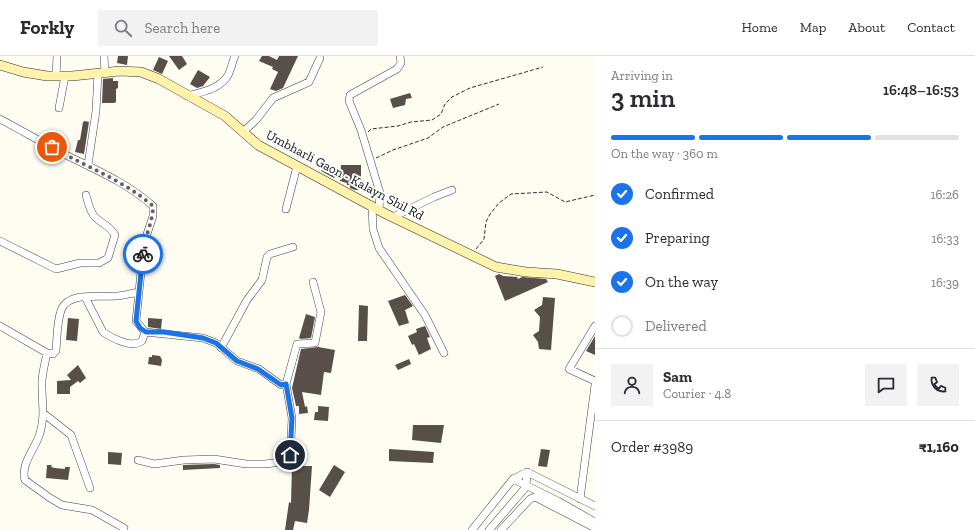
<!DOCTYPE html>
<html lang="en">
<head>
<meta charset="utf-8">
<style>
	body { margin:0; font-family:"Zilla Slab",serif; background:#f2f2f3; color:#2b2b33; height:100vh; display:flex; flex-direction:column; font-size:15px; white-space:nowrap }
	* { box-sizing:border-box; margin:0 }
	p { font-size:13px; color:#7c7c81 }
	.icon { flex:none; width:22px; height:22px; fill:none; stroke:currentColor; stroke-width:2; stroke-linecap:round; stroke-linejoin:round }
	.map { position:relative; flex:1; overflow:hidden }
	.sheet { display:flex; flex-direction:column; background:#fff; width:380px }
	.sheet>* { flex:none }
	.pin { position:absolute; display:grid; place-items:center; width:34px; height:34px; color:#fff; margin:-17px; border:2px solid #fff; border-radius:50%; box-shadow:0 1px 4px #0007 }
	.courier { position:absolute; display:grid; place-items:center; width:40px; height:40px; margin:-20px; border:3px solid #1a73e8; border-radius:50%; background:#fff; color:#222; box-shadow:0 1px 5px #0007 }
	.summary em { font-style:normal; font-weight:600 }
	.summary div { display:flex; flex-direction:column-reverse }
	.summary { display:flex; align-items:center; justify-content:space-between; height:68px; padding:0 16px }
	h1 { font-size:26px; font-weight:600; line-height:30px }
	.bar { display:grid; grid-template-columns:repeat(4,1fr); gap:6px 4px; align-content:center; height:48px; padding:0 16px }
	.bar i { height:5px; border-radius:3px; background:#e1e1e2 }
	.bar .active { background:#1a73e8 }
	.bar p { grid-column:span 4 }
	.line { display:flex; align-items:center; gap:10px; padding:0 16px; border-top:1px solid #e1e1e2 }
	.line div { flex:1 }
	.round { display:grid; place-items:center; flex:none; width:42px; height:42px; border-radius:0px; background:#f2f2f3 }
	ol { padding:0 16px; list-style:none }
	li { display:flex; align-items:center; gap:12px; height:44px }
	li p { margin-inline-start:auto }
	li .icon { padding:4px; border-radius:50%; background:#1a73e8; color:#fff; stroke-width:4 }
	li:last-child { color:#7c7c81 }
	li i { width:22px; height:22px; border:2px solid #e1e1e2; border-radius:50% }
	header { display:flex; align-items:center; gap:24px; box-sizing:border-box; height:56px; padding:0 20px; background:#fff; border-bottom:1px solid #e1e1e2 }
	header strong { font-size:19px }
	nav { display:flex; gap:22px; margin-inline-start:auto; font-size:14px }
	.search { width:280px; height:36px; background:#f2f2f3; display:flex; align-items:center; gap:10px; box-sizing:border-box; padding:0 14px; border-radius:0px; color:#7c7c81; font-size:15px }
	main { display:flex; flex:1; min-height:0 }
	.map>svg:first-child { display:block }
	.building { fill:#584f4b }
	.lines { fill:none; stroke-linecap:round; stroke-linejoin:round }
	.street-casing { stroke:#424242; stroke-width:8 }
	.secondary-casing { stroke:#313131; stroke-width:10 }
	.path { stroke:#313131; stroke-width:1; stroke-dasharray:4 2; stroke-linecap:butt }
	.street { stroke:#fff; stroke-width:7 }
	.secondary { stroke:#fff3ac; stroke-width:9 }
	.done { stroke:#63625e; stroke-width:4; stroke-dasharray:0 7.2 }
	.route { stroke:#1a73e8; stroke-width:5 }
	.labels { text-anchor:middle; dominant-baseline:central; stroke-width:4; stroke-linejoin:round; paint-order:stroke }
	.street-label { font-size:13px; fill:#0f0f0f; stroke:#fff }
</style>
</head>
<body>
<header>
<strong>Forkly</strong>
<div class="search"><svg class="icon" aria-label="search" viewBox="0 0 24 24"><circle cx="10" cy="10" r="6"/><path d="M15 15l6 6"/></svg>Search here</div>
<nav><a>Home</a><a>Map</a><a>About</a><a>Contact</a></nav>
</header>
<main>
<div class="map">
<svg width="595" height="474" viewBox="0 0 595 474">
	<rect width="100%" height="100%" fill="#fffcf1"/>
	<path class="building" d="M 118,0 L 128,0 L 127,9 L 117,7 Z
		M 169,0 L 182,0 L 187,8 L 179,14 Z
		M 262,0 L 269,0 L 277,4 L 279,0 L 298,0 L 283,32 L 276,35 L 270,33 L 278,16 L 272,13 L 273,11 L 259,5 Z
		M 159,1 L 168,5 L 162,18 L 153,14 Z
		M 198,14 L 210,21 L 203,30 L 197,32 L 190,28 Z
		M 113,22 L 113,25 L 118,25 L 118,32 L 116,33 L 116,46 L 114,47 L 102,47 L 103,23 Z
		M 410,37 L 412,42 L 406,43 L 405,49 L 393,52 L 390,43 Z
		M 85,65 L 89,66 L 84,98 L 75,96 L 78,84 L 80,84 L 83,66 Z
		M 326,108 L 331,109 L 339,114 L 334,122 L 321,115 Z
		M 341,109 L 361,109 L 361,134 L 355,134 L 350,132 L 350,129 L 347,129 L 347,127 L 340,125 Z
		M 499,218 L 503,220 L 517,221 L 518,223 L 522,221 L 546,223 L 548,226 L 505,245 L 495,220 Z
		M 405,239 L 413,250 L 405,254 L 409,267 L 399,270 L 388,245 Z
		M 543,241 L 555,242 L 551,294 L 539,293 L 538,286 L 533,279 L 539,275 L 540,261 L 534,254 L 542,249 Z
		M 359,249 L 368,250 L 367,285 L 358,285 Z
		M 306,258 L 315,261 L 311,282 L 301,283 L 299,282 Z
		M 68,262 L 79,263 L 77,285 L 66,284 Z
		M 148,262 L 162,263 L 161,273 L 148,271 Z
		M 425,270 L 430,281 L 427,282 L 431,293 L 419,299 L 414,288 L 412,289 L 408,280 L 417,276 L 416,273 Z
		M 595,280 L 595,299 L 586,295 Z
		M 318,291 L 335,294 L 331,317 L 324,316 L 321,339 L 302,336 L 305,351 L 307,350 L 308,357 L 299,358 L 299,350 L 296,350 L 292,332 L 301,293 Z
		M 152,299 L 160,300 L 162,304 L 161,310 L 148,308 L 149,301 L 152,301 Z
		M 409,303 L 411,308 L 398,314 L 395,309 Z
		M 78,309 L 86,322 L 80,327 L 78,325 L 70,331 L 70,338 L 57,338 L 57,325 L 71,324 L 67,319 Z
		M 318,350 L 329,351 L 328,365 L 314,364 L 315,356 L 318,356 Z
		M 413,369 L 444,369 L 441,387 L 412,384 Z
		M 389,393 L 434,396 L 433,407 L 389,405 Z
		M 541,393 L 550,394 L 547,411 L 538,410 Z
		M 108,396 L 122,397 L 121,409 L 108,408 Z
		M 214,408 L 220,409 L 220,412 L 183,414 L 183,409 Z
		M 47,409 L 52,409 L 51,411 L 55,412 L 65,413 L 65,411 L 70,411 L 68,424 L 46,422 Z
		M 334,409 L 345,416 L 330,441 L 319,434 Z
		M 292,410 L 312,410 L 309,454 L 307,467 L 295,465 L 293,474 L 285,474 L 289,446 L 291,447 Z"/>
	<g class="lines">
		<g class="street-casing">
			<path id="street" d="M 104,0 L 105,16
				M 56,20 L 57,0
				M 187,40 C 202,36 217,34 227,21 C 231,15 232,6 235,0
				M 59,52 L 65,20
				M 0,63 C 21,74 41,86 62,97 C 94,113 126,126 153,150 L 153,160 L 144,187 L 136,265 L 145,276 L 203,282 L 216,287 L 237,305 L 259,313 L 281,329 L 286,328 L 297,288 L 315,287 L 321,256 L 313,226
				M 243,76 L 256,64 L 273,42 L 309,26 L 320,2 L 320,0
				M 88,109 L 96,55 L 98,17
				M 372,151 L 373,173 L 379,192 L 425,259 L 444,297
				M 286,153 L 297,110
				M 379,154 L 380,137 L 361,74 L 349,45 L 350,39 L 397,13 L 401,7 L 400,0
				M 393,161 L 434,141 L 452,134
				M 0,185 L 56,213 L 80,207 L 99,207 L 108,202 L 115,179 C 109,169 102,168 95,161 C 90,156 88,146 86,139
				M 85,241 L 103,276 C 112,282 132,293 142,285 L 145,276
				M 0,270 L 47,297 L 53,298 L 56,295 C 57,284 57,257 64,249 C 74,237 101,241 115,240 C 123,240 131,237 139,236
				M 595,270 L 569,313 L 595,325
				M 221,292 L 247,244 L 262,224 L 267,201 L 270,198 L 293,191
				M 47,297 C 45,308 41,320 42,331 C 42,347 45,361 40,377 C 36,392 20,408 25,424 L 50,442 L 62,449 L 92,454 L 124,472
				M 43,357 L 71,379 L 90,432
				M 138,404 L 154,408 L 184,404 L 214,403 L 246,408 L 265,408 L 290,405 L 292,362 L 286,328
				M 513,423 L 558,445 L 595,466
				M 580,443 L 595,329
				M 472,474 L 513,423 L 527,416 L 595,450
				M 489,474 L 526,431 L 527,416
				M 501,474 L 530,443 L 535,441 L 595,472"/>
		</g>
		<g class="secondary-casing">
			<path id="secondary" d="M 0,9 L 23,16 L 47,20 L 72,20 L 120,15 L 141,16 L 159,23 L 225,60 L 258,89 L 386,158 L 496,211 L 526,216 L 557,218 L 595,226"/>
		</g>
		<path class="path" d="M 368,76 L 371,73 L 398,70 L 411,66 L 432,64 L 441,58 L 445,48 L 452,41 L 470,32 L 543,11
			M 376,102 L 393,94 L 428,82 L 443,71 L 499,48
			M 476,193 L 484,183 L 486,166 L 490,158 L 499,147 L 511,138 L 547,136 L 565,146 L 595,139"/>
		<use href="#street" class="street"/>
		<use href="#secondary" class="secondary"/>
	</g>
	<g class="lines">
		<path class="done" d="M 52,91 C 86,111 123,124 153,150 C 153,167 144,181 143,198"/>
		<path class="route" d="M 143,198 L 136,265 L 140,272 L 146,276 L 164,276 L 203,282 L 216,287 L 237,305 L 258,313 L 281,329 L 286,328 L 292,362 L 290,399"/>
	</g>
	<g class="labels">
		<g class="street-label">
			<text transform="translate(345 119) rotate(28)">Umbharli Gaon - Kalayn Shil Rd</text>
		</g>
	</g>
</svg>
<div class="pin" style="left:52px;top:91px;background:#ea580c"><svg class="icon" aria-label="bag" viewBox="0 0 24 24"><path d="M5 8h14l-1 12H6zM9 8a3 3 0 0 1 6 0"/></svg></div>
<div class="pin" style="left:290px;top:399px;background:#1f2937"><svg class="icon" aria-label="home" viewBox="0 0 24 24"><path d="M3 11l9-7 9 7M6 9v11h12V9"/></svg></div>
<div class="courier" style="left:143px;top:198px"><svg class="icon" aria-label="bike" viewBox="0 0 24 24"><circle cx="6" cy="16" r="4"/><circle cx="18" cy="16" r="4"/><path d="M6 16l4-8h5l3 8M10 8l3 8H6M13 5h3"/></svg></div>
</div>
<section class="sheet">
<div class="summary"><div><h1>3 min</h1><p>Arriving in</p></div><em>16:48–16:53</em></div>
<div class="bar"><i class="active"></i><i class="active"></i><i class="active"></i><i></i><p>On the way · 360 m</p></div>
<ol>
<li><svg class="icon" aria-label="check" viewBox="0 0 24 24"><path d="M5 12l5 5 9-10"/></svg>Confirmed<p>16:26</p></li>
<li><svg class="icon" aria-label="check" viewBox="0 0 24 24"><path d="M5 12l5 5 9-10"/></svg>Preparing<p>16:33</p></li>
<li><svg class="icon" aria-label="check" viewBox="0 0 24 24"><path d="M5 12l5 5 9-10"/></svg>On the way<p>16:39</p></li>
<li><i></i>Delivered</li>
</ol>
<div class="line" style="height:72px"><a class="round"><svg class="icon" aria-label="person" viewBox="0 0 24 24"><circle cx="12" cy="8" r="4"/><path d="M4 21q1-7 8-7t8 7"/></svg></a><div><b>Sam</b><p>Courier · 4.8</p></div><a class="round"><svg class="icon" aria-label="chat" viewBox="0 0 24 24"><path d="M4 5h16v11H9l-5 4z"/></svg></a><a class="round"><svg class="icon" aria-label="phone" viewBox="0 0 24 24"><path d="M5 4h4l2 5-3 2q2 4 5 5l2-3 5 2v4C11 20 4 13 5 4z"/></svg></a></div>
<div class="line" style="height:52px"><div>Order #3989</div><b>₹1,160</b></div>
</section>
</main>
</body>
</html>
